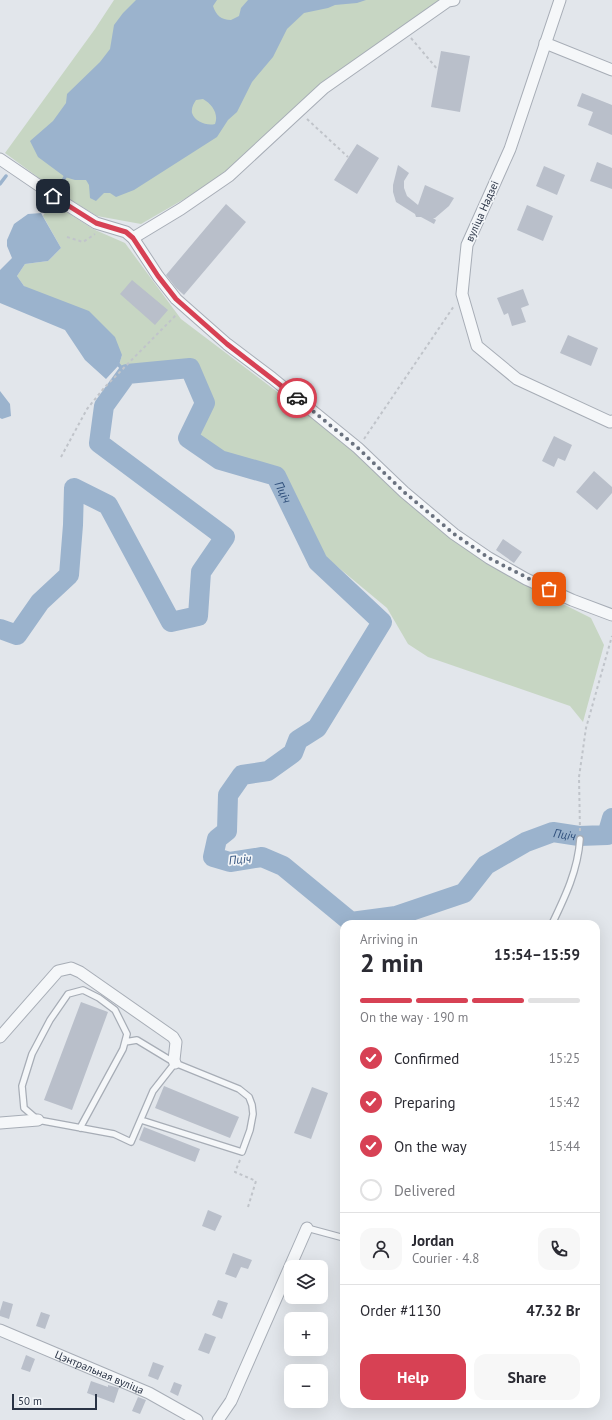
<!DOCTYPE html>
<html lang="en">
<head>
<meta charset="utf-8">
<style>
	body { margin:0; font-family:"PT Sans",sans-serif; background:#f7f7f7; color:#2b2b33; height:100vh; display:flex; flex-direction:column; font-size:15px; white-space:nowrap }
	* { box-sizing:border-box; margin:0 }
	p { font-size:13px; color:#7c7c81 }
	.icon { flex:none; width:22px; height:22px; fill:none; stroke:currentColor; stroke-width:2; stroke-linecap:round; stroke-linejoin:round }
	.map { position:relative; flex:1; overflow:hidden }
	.drawer { position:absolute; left:340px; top:920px; width:260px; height:488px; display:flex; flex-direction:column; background:#fff; border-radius:12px; box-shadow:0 4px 16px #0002 }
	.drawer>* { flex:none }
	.controls { position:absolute; left:284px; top:1260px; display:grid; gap:8px }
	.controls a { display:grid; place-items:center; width:44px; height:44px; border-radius:8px; background:#fff; box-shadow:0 4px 16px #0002; font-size:20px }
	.scale { position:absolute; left:12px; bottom:10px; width:85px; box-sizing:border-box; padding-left:4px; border:2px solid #293345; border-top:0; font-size:11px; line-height:14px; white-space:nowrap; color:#293345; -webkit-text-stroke:3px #f2f5f8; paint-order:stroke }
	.pin { position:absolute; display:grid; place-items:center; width:34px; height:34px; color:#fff; margin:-17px; border-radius:8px; box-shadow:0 2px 6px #0006 }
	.courier { position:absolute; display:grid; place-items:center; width:40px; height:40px; margin:-20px; border:3px solid #d74154; border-radius:50%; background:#fff; color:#222; box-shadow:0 1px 5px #0007 }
	.head em { font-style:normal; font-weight:700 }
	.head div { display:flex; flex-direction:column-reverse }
	.head { display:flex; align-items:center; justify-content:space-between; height:68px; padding:0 20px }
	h1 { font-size:26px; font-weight:700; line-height:30px }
	.bar { display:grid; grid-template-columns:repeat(4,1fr); gap:6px 4px; align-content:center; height:48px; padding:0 20px }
	.bar i { height:5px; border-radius:3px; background:#e1e1e2 }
	.bar .on { background:#d74154 }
	.bar p { grid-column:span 4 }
	.line { display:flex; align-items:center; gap:10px; padding:0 20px; border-top:1px solid #e1e1e2 }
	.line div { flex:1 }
	.round { display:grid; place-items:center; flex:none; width:42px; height:42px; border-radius:12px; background:#f7f7f7 }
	ol { padding:0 20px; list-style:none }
	li { display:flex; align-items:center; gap:12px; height:44px }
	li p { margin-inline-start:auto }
	li .icon { padding:4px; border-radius:50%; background:#d74154; color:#fff; stroke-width:4 }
	li:last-child { color:#7c7c81 }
	li i { width:22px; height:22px; border:2px solid #e1e1e2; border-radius:50% }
	.primary-button { display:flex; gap:8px; margin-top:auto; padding:8px 20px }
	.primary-button a { flex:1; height:46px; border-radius:12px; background:#d74154; color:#fff; font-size:16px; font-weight:700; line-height:46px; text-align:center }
	.primary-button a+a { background:#f7f7f7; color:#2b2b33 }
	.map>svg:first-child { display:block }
	.green { fill:#c7d6c3 }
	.water { fill:#9bb3cd; fill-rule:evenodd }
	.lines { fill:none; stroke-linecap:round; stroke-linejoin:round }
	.stream { stroke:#9bb3cd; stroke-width:3.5 }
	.river { stroke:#9bb3cd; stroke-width:20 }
	.building { fill:#b9bfca }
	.lane-casing { stroke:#a7adb6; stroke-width:8 }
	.street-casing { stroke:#a7adb6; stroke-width:13 }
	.path { stroke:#c0c4ca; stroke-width:2; stroke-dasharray:3 3; stroke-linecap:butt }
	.lane { stroke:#f5f7f9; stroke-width:5.5 }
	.street { stroke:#f5f7f9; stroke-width:11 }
	.done { stroke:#6a727f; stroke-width:4; stroke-dasharray:0 7.2 }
	.route { stroke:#d74154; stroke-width:5 }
	.labels { text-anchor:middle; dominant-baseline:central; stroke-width:3.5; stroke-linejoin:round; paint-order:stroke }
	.street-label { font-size:11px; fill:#293345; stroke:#f2f5f8 }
	.water-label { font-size:12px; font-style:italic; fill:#30507c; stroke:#f2f5f8 }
</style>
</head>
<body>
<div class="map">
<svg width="612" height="1420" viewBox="0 0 612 1420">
	<rect width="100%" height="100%" fill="#e2e6eb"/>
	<path class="green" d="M 114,0 L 444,0 L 325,80 L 228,171 L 186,198 L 141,224 L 97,216 L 58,192 L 5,153 L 95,29 Z
		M 51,202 L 93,229 L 125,243 L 181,319 L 354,450 L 448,535 L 519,582 L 591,618 L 604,645 L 583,722 L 570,706 L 428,657 L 408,644 L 387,608 L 327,558 L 277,473 L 221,458 L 193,437 L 210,406 L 191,366 L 131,372 L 129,368 L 119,365 L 122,355 L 24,286 L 17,276 L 25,264 L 48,261 L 61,248 L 43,216 Z"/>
	<path class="water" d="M 136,0 L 217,0 L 213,6 C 216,15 221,20 231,20 L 239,16 L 241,8 L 248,0 L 366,0 L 357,3 L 335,5 L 328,8 L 304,13 L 287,29 L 273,57 L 252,82 L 237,112 L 228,120 L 217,137 L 134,190 L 116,197 L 110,193 L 104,193 L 96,201 L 90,198 L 89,185 L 86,180 L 75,180 L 65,177 L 38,157 L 30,141 L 53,121 L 66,103 L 67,94 L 100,62 L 110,49 L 114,25 L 123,13 ZM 203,99 C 212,104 219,114 215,124 C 207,126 195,122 192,113 C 191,108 194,103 196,100 Z
		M 41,213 L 61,248 L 48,261 L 25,264 L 17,276 L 24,286 L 89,311 L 115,337 L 122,355 L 119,365 L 106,379 L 85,360 L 65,330 L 0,303 L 0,270 L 12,258 L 7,246 L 7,240 L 14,224 L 28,214 Z
		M 0,391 L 10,404 L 11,416 L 2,419 L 0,418 Z"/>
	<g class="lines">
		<path class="stream" d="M 0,184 L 6,176
			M 61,184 L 65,177
			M 117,363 L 127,374"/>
		<path class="river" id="s1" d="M 0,629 L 17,635 L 40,602 L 69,575 L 73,525 L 74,488 L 108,505 L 171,622 L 198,616 L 201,572 L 225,537 L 99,443 L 104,406 L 127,374 L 190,368 L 205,403 L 188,438 L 220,460 L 276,476 L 318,562 L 382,622 L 317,728 L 298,740 L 293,753 L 268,771 L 242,775 L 228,795 L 227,831 L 217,839 L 213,857 L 230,862 L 262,857 L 283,866 L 351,922 L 396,916 L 464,893 L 486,865 L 526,842 L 553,832 L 579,836 L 607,835 L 612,818"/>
	</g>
	<path class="building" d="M 441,51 L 470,56 L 460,112 L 431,107 Z
		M 582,93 L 612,105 L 612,135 L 588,125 L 593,112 L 577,106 Z
		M 357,144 L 379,158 L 357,194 L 334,180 Z
		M 597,162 L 612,168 L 612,189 L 590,181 Z
		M 398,165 L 409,173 L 404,181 L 404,188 L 407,196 L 418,205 L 425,185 L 454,198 L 449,206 L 435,218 L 433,218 L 436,220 L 434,224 L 421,217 L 416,217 L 415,214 L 396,202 L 393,192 L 393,185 Z
		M 544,166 L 565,175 L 557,195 L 536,186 Z
		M 226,204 L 246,222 L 184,295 L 176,288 L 166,275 Z
		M 527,205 L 553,216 L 543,241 L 517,230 Z
		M 132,280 L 168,310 L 155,325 L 120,294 Z
		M 523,289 L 529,305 L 521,308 L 526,322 L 512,326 L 508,313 L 504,315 L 497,298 Z
		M 568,335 L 598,348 L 591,366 L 560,353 Z
		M 554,436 L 572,445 L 565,461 L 558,458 L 554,467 L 542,461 Z
		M 594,471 L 612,487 L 612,493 L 597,510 L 576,492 Z
		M 503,539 L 522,552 L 514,563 L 496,550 Z
		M 81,1002 L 108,1012 L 72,1110 L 44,1100 Z
		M 164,1086 L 239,1117 L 230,1138 L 155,1108 Z
		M 312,1087 L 328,1093 L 311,1139 L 294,1133 Z
		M 144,1127 L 200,1149 L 195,1162 L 139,1140 Z
		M 208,1210 L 222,1216 L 215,1231 L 202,1226 Z
		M 233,1253 L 252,1260 L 248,1269 L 241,1267 L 236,1278 L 225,1274 Z
		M 218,1300 L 228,1303 L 222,1319 L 212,1315 Z
		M 3,1301 L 13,1304 L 9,1319 L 0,1316 L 0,1311 Z
		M 41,1312 L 50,1315 L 45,1329 L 36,1326 Z
		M 205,1333 L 216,1337 L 209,1354 L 198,1350 Z
		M 26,1355 L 35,1359 L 30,1372 L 21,1369 Z
		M 153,1362 L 164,1366 L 158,1380 L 148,1376 Z
		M 91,1381 L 108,1387 L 108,1385 L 119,1388 L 114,1403 L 87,1393 Z
		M 174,1382 L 182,1385 L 178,1396 L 170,1392 Z
		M 138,1397 L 146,1400 L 140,1414 L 132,1411 Z"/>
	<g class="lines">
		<g class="lane-casing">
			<path id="lane" d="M 552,924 C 565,897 578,870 580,839
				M 125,1042 L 137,1040 L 175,1063 L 239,1089 L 249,1097 L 252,1105 L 253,1114 L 250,1130 L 242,1152 L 141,1120
				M 80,1128 L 123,1049 L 127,1034 L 115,1010 L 99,998 L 83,990 L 68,994 L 50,1020 L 32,1054 L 22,1086 L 24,1108 L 38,1120 L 114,1134 L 131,1142 L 153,1091 L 175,1063
				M 307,1228 L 344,1238"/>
		</g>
		<g class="street-casing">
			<g id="street">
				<path d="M 560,0 L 510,149 L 467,245 L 462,294 L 477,346 L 517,379 L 610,422 L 612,421"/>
				<path d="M 545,43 L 612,70"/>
				<path d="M 0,159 L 69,206 L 96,223 L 126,232 L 133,238 L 158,276 L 176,299 L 227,344 L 272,378 L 358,448 L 404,492 L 454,534 L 489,558 L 526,579 L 572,600 L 612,615"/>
				<path d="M 133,238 L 181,209 L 229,176 L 324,88 L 448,1 L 454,0"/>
				<path d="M 0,1037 L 58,971 L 71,968 L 80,972 L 173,1037 L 176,1042 L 174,1060 L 175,1063"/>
				<path d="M 0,1123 L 38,1120"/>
				<path id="s2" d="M 0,1330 L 149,1393 L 197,1420"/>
				<path d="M 218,1420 L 231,1401 L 307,1228"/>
			</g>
		</g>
		<path class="path" d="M 411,38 L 438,70
			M 307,119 L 348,157
			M 67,237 L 83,242 L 95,234
			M 364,439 L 454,306
			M 61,457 L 87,409 L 104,388 L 177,314
			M 580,831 L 579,777 L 586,728 L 612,636
			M 240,1160 L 235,1172 L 256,1181 L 248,1207"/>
		<use href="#lane" class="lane"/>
		<use href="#street" class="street"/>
	</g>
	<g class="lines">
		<path class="done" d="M 297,398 L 358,448 L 404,492 L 454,534 L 489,558 L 549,589"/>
		<path class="route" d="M 53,196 L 96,223 L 126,232 L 133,238 L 158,276 L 176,299 L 227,344 L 297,398"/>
	</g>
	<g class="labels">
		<g class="street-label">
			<text transform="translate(482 211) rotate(-66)">вуліца Надзеі</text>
			<text stroke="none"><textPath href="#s2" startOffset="108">Цэнтральная вуліца</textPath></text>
		</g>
		<g class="water-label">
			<text stroke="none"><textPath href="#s1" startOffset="959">Пціч</textPath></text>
			<text stroke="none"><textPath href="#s1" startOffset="1835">Пціч</textPath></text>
			<text transform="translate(240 859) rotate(-5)">Пціч</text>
		</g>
	</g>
</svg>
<div class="controls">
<a><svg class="icon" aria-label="layers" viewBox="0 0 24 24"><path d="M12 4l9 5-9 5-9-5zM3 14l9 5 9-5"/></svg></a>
<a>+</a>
<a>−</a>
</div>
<div class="scale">50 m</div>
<div class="pin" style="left:549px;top:589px;background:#ea580c"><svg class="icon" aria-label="bag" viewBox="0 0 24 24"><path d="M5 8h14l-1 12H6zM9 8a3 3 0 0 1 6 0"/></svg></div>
<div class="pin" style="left:53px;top:196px;background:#1f2937"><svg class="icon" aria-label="home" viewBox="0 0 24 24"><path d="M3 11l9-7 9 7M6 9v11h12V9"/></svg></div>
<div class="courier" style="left:297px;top:398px"><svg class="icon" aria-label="car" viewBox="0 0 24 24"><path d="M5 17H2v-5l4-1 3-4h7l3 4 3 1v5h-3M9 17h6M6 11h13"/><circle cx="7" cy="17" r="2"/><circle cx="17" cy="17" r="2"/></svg></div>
<section class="drawer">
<div class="head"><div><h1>2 min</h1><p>Arriving in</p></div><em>15:54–15:59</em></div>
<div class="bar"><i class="on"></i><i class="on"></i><i class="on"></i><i></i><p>On the way · 190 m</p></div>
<ol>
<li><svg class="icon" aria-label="check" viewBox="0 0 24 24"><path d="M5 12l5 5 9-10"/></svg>Confirmed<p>15:25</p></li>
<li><svg class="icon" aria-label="check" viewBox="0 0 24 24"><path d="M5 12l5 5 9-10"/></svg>Preparing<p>15:42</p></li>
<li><svg class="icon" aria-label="check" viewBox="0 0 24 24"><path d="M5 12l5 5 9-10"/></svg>On the way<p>15:44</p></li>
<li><i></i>Delivered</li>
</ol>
<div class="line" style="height:72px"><a class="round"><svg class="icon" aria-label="person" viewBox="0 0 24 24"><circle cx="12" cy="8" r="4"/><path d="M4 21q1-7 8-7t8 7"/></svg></a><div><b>Jordan</b><p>Courier · 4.8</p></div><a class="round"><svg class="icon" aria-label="phone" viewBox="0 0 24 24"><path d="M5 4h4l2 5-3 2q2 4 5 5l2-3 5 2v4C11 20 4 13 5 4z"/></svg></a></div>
<div class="line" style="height:52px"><div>Order #1130</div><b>47.32 Br</b></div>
<div class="primary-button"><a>Help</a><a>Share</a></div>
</section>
</div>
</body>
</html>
